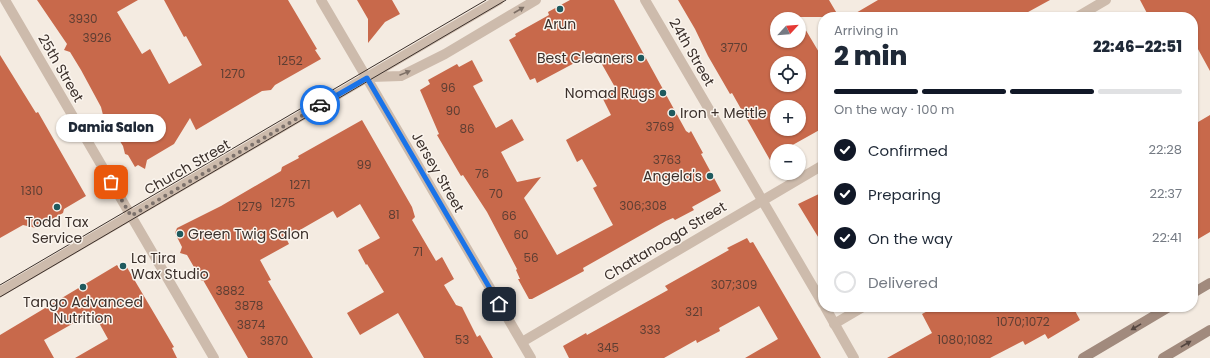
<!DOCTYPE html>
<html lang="en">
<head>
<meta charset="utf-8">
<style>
	body { margin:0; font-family:Poppins,sans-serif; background:#f2f2f3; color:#1f2937; height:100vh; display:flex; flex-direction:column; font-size:15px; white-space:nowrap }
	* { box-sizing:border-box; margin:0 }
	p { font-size:13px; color:#747a83 }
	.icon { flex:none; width:22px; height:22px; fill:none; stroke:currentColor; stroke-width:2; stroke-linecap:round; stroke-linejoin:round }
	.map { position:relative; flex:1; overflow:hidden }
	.side { position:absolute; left:818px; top:12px; width:380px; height:300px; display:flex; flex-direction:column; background:#fff; border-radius:16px; box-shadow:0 1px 3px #0004 }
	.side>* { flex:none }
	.needle { width:26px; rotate:64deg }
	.controls { position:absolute; left:770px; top:12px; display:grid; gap:8px }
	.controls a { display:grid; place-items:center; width:36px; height:36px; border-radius:50%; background:#fff; box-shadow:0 1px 3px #0004; font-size:20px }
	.pin { position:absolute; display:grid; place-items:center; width:34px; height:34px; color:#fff; margin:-17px; border-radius:8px; box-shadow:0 2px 6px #0006 }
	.courier { position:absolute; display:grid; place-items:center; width:40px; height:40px; margin:-20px; border:3px solid #1a73e8; border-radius:50%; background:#fff; color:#222; box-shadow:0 1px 5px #0007 }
	.bubble { position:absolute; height:28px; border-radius:14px; background:#fff; box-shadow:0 1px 3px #0004; font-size:13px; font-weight:800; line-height:28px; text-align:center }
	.summary em { font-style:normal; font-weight:800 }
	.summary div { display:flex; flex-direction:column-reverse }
	.summary { display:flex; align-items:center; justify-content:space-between; height:68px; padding:0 16px }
	h1 { font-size:26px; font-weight:800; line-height:30px }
	.bar { display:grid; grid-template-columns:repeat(4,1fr); gap:6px 4px; align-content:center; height:48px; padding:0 16px }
	.bar i { height:5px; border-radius:3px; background:#e0e1e3 }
	.bar .active { background:#111827 }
	.bar p { grid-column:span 4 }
	ol { padding:0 16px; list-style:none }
	li { display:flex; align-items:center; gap:12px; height:44px }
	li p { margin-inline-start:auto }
	li .icon { padding:4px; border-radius:50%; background:#111827; color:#fff; stroke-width:4 }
	li:last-child { color:#747a83 }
	li i { width:22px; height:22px; border:2px solid #e0e1e3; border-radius:50% }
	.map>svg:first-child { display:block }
	.building { fill:#c8694b; fill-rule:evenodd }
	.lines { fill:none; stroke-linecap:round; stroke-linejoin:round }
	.service { stroke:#cdbbac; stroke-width:10 }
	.minor { stroke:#cdbbac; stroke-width:10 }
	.tertiary { stroke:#cdbbac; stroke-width:10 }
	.secondary { stroke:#a18a7d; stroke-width:10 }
	.tram { stroke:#3b302b; stroke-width:1 }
	.oneway { fill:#7d6f65 }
	.oneway2 { fill:#544640 }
	.done { stroke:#7c716b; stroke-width:4; stroke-dasharray:0 7.2 }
	.route { stroke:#1a73e8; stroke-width:5 }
	.poi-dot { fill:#1f5a5e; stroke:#fbf5ee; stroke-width:1.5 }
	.labels { text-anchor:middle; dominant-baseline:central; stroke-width:3; stroke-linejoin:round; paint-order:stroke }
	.number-label { font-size:12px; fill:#5e3e33 }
	.poi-label { font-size:14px; fill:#3b302b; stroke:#fbf5ee }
	.street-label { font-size:14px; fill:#3b302b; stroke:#fbf5ee }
</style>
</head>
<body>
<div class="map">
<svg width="1210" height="358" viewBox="0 0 1210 358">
	<rect width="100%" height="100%" fill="#f4ebe1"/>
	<path class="building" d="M 37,0 L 138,0 L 117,12 L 142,54 L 150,49 L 169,84 L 202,65 L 186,36 L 184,37 L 164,0 L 288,0 L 317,49 L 315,50 L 321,59 L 275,85 L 271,90 L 262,91 L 196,130 L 190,118 L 174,144 L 147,160 L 145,169 L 138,165 L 135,167 L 128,155 L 125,154 L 123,146 L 103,115 L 101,107 L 81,70 L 70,52 L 64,50 L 67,44 Z
		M 357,0 L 392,0 L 400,14 L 385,22 L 368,43 L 368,19 Z
		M 570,0 L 614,0 L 686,131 L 689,133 L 691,131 L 703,153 L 701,154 L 721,191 L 692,207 L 694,210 L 675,220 L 673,218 L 666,221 L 583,268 L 584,271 L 532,299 L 529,299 L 518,279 L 520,279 L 516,270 L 517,269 L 487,212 L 463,175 L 461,176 L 458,171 L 437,135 L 439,134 L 420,90 L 430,84 L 428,80 L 457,64 L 459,67 L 472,60 L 483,81 L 473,86 L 496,128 L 512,119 L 524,140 L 501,152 L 517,182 L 541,177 L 524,198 L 557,255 L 613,225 L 593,188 L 597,186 L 582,159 L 577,162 L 566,140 L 611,115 L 602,97 L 616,89 L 595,52 L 537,83 L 535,78 L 530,80 L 509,40 L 516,36 L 515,34 L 549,15 L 548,12 Z
		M 678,0 L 829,0 L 839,17 L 798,17 L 823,59 L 823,128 L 789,147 L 786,151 L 777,151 L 777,156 L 770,160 L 732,93 L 730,94 L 708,56 L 695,29 ZM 777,19 L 799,19 L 799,41 L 777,41 ZM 777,63 L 799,63 L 799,85 L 777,85 ZM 777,107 L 799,107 L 799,129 L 777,129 Z
		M 878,0 L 1050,0 L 1019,17 L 849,17 Z
		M 1140,0 L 1210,0 L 1210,71 L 1193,40 L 1193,17 L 1149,17 Z
		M 0,55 L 36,113 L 38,112 L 86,196 L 64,209 L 63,213 L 36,228 L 23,225 L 0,238 Z
		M 1210,115 L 1210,232 L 1193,242 L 1193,125 Z
		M 362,120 L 412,207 L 415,217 L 412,220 L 436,261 L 442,257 L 454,279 L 444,285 L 456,305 L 462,307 L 477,337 L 480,335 L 493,358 L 424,358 L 398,313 L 360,335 L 347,313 L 384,292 L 367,264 L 366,265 L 358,250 L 380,238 L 360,204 L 337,218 L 333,211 L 286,238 L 289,244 L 260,260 L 271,280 L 268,281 L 313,358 L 248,358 L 203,280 L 202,281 L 187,255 L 180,253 L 182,247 L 175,233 L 177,228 L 221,206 L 281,171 L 282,167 L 299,158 L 298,156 Z
		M 823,192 L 823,245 L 798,204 Z
		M 747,238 L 750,243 L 753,242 L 821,358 L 745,358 L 778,339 L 759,306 L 719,328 L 720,331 L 697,343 L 696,340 L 664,358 L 569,358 L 563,346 L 586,333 L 587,335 L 668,290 L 665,286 L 729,250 L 727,248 Z
		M 125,264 L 174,347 L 172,348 L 177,358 L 75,358 L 108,339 L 93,312 L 44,340 L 54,358 L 0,358 L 0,335 L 117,265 L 119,268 Z
		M 935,307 L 1073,307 L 1080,320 L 1048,339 L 1045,334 L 1025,345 L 1023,341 L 990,358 L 887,358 L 932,333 L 922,314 Z"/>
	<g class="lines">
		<path class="service" d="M 834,324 L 863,307"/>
		<path class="minor" d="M 5,0 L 214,358
			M 321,0 L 531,358
			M 1077,17 L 1106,0
			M 371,77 L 401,76 L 445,54 L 536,0
			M 0,292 L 499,0
			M 522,342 L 823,165"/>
		<path class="tertiary" d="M 645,0 L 823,304
			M 825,307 L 854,358"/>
		<path class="secondary" d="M 1193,293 L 1210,283
			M 1083,358 L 1169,307
			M 1163,358 L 1210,330"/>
		<path class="tram" d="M 0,285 L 486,0
			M 0,297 L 506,0"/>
	</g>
	<defs><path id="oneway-solid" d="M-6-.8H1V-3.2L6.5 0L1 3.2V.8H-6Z"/></defs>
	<g class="oneway">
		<use href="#oneway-solid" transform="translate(519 10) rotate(-30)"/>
		<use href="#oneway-solid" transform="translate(405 73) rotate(-22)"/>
	</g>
	<g class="oneway2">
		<use href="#oneway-solid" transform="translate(1136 327) rotate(149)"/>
		<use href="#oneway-solid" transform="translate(1186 344) rotate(-30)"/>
	</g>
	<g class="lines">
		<path class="done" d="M 111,182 L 131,216 L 320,105"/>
		<path class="route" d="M 320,105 L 367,78 L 499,304"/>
	</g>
	<g class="poi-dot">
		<circle cx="560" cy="9" r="4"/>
		<circle cx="641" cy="58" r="4"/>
		<circle cx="663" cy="93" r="4"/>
		<circle cx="672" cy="113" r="4"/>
		<circle cx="710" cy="176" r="4"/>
		<circle cx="57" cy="207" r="4"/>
		<circle cx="180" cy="234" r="4"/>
		<circle cx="123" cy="266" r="4"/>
		<circle cx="83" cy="287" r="4"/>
	</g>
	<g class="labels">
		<g class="number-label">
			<text x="83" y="18">3930</text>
			<text x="97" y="37">3926</text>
			<text x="734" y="47">3770</text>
			<text x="290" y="60">1252</text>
			<text x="233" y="73">1270</text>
			<text x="448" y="87">96</text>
			<text x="453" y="110">90</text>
			<text x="660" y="126">3769</text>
			<text x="467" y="128">86</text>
			<text x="667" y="159">3763</text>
			<text x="364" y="164">99</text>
			<text x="482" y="173">76</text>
			<text x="300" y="184">1271</text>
			<text x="32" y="190">1310</text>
			<text x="496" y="193">70</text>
			<text x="283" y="202">1275</text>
			<text x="643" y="205">306;308</text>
			<text x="250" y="206">1279</text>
			<text x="394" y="214">81</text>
			<text x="509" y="215">66</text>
			<text x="521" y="234">60</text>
			<text x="418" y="251">71</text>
			<text x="531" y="257">56</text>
			<text x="734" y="284">307;309</text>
			<text x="230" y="290">3882</text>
			<text x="249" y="305">3878</text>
			<text x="694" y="311">321</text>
			<text x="1023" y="321">1070;1072</text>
			<text x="251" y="324">3874</text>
			<text x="650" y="329">333</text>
			<text x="462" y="339">53</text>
			<text x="965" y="339">1080;1082</text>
			<text x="274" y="340">3870</text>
			<text x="608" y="347">345</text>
		</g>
		<g class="poi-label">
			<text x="560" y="24">Arun</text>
			<text x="633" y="58" text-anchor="end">Best Cleaners</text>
			<text x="655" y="93" text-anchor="end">Nomad Rugs</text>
			<text x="680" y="113" text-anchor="start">Iron + Mettle</text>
			<text x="702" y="176" text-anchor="end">Angela's</text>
			<text x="57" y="222">Todd Tax<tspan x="57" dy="16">Service</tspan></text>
			<text x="188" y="234" text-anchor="start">Green Twig Salon</text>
			<text x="131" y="258" text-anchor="start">La Tira<tspan x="131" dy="16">Wax Studio</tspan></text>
			<text x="83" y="302">Tango Advanced<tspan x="83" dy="16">Nutrition</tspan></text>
		</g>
		<g class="street-label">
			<text transform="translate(692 52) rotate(60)">24th Street</text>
			<text transform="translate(61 68) rotate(60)">25th Street</text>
			<text transform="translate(187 167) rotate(-30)">Church Street</text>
			<text transform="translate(438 172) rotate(60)">Jersey Street</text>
			<text transform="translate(665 241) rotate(-31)">Chattanooga Street</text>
		</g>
	</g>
</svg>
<div class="controls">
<a><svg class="needle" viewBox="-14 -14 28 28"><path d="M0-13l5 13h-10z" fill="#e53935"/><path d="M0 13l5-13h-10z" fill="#747a83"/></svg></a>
<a><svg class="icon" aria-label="locate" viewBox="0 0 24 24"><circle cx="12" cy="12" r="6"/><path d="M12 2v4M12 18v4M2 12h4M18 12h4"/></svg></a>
<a>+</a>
<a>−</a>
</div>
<div class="pin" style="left:111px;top:182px;background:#ea580c"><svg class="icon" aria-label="bag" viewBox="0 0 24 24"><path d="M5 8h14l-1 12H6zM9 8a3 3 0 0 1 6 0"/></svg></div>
<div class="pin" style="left:499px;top:304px;background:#1f2937"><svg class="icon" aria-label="home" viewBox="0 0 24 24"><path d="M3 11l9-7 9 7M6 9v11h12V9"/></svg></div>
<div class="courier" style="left:320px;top:105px"><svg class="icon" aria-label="car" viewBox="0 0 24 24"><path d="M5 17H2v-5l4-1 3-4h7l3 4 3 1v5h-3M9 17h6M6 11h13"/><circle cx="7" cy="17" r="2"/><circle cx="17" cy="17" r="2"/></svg></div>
<div class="bubble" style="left:56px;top:114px;width:110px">Damia Salon</div>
<section class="side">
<div class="summary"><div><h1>2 min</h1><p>Arriving in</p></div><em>22:46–22:51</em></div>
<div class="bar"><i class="active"></i><i class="active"></i><i class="active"></i><i></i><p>On the way · 100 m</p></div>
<ol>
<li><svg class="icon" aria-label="check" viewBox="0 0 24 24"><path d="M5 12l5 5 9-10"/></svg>Confirmed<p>22:28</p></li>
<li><svg class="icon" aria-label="check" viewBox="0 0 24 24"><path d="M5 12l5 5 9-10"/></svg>Preparing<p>22:37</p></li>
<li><svg class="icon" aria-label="check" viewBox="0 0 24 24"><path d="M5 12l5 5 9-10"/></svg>On the way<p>22:41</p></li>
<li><i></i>Delivered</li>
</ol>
</section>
</div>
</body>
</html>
